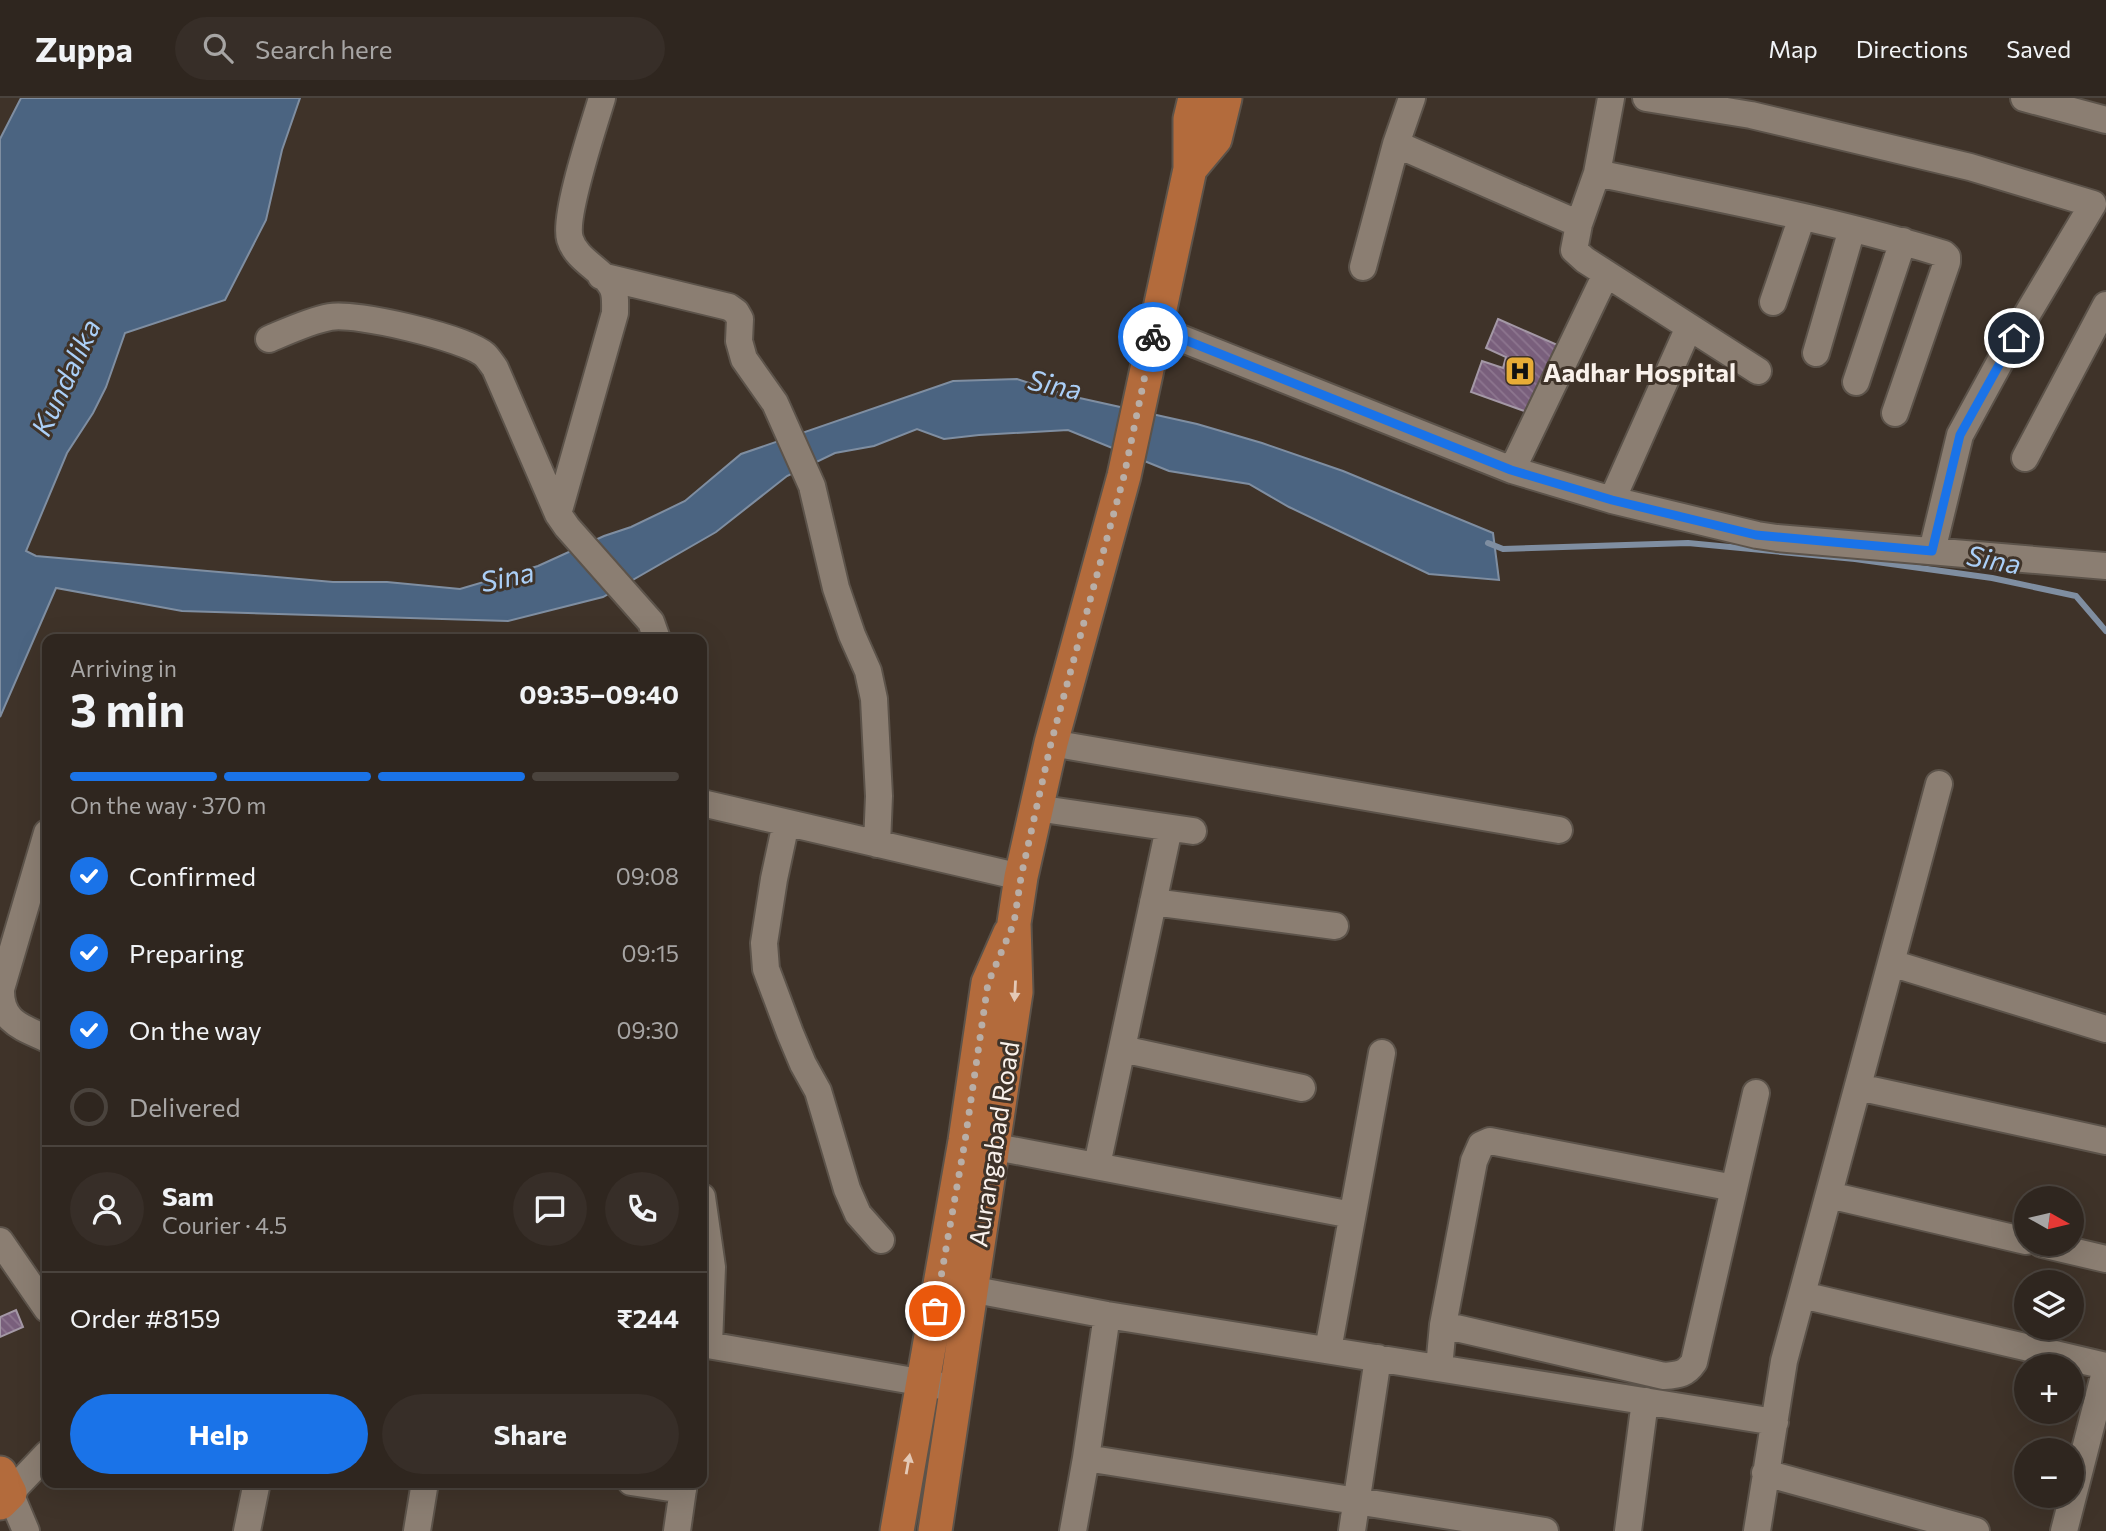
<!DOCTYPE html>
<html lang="en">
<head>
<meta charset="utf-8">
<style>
	body { margin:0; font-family:Commissioner,sans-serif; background:#372e28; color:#f1f3f6; height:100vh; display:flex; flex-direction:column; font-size:26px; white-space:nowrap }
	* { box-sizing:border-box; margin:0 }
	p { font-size:23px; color:#a7a5a4 }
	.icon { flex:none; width:38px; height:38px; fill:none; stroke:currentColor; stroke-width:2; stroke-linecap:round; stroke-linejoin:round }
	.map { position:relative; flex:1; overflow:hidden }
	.drawer { position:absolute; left:42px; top:536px; width:665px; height:854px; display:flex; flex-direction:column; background:#2f261f; border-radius:14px; box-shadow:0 7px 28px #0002,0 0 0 2px #4a433d }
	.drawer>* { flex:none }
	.needle { width:46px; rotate:98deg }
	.buttons { position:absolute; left:2014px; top:1088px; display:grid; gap:14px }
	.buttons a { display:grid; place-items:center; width:70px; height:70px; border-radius:50%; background:#2f261f; box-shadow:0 7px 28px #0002,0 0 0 2px #4a433d; font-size:35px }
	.pin { position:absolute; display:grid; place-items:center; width:60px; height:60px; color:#fff; margin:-30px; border:4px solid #fff; border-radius:50%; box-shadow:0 2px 7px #0007 }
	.courier { position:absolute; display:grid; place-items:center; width:70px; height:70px; margin:-35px; border:5px solid #1a73e8; border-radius:50%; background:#fff; color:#222; box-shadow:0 2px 9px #0007 }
	.head em { font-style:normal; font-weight:700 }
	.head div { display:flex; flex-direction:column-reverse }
	.head { display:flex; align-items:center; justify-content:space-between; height:119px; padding:0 28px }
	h1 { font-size:46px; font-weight:700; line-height:52px }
	.bar { display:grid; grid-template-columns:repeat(4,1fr); gap:10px 7px; align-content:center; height:84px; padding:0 28px }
	.bar i { height:9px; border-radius:5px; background:#4a433d }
	.bar .on { background:#1a73e8 }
	.bar p { grid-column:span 4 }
	.line { display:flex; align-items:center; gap:18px; padding:0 28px; border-top:2px solid #4a433d }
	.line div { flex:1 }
	.round { display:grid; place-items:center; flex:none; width:74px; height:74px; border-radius:37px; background:#372e28 }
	ol { padding:0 28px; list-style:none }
	li { display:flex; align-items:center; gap:21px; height:77px }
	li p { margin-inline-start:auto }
	li .icon { padding:7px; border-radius:50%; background:#1a73e8; color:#fff; stroke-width:4 }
	li:last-child { color:#a7a5a4 }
	li i { width:38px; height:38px; border:4px solid #4a433d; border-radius:50% }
	.button { display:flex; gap:14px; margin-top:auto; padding:14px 28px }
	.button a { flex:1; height:80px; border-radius:42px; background:#1a73e8; color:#fff; font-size:28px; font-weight:700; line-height:80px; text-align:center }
	.button a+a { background:#372e28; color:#f1f3f6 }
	header { display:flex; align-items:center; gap:42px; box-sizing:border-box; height:98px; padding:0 35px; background:#2f261f; border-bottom:2px solid #4a433d }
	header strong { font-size:33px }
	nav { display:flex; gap:38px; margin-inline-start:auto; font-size:24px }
	.search { width:490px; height:63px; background:#372e28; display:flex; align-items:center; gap:18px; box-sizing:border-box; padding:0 24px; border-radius:38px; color:#a7a5a4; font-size:26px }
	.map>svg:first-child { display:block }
	.water { fill:#4b6481; stroke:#7f8ea1; stroke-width:2 }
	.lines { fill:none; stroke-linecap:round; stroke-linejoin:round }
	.stream { stroke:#7f8ea1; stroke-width:6 }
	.building { fill:url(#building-back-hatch); stroke:#a498a6; stroke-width:2 }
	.minor-casing { stroke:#5c534a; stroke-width:30 }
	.major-casing { stroke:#5c534a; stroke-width:37 }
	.minor { stroke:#8b7e72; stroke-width:26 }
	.major { stroke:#b36b3c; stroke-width:33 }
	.oneway { fill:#e4c9b6 }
	.done { stroke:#b8aea7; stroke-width:7; stroke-dasharray:0 12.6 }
	.route { stroke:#1a73e8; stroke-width:9 }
	.labels { text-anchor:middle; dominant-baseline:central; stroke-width:6; stroke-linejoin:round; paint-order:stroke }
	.poi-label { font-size:26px; font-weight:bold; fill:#f9f1eb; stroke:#3f3329; text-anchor:start }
	.street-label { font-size:26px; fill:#f9f1eb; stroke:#3f3329 }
	.water-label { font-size:28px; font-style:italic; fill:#abcff7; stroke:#3f3329 }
</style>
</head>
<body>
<header>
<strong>Zuppa</strong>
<div class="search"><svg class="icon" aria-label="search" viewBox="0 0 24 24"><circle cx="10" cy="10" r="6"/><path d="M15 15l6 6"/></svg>Search here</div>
<nav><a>Map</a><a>Directions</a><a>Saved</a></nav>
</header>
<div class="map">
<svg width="2106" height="1433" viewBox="0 0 2106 1433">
	<defs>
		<pattern id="building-back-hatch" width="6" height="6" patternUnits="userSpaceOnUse" patternTransform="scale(1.75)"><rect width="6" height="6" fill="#795f7c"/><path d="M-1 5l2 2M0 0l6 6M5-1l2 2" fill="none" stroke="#8d768f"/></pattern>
	</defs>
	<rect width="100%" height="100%" fill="#3f3329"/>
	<path class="water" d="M 21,0 L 300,0 L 282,52 L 266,122 L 225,202 L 125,235 L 106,289 L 93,315 L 67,355 L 26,453 L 36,458 L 333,484 L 387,484 L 460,491 L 538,468 L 604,438 L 631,429 L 685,403 L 741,356 L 953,283 L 1017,281 L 1066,297 L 1197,326 L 1262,345 L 1343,373 L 1493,435 L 1499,482 L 1429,476 L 1289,409 L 1249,386 L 1169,373 L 1068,332 L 979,337 L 944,341 L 917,331 L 874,348 L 835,355 L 787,378 L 716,434 L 603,499 L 508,523 L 182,513 L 56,490 L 0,619 L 0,41 Z"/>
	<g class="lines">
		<path class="stream" d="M 1488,445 L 1503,451 L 1688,445 L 1855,461 L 1992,480 L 2076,498 L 2106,533"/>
	</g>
	<path class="building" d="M 1498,221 L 1562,249 L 1530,315 L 1471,294 L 1482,263 L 1503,270 L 1506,259 L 1486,250 Z
		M 16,1212 L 23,1229 L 0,1239 L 0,1219 Z"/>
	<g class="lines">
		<g class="minor-casing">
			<path id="minor" d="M 602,0 C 594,27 563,118 570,141 C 576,162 603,172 612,189 C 616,196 615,207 615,215 L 558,416 L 567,429 L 651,524 L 657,541
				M 1611,0 L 1597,75 L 1579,126 L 1574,152 L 1585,162 L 1758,273
				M 1646,0 L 1751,17 L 1970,69 L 2093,106 L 2013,240 L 1960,337 L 1932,453
				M 2024,0 L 2106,22
				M 1396,46 L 1579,126
				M 1597,75 C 1713,100 1831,121 1944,156 L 1947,159 L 1947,164 L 1895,315
				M 1363,169 L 1396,46 L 1412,0
				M 601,178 L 729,209 L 736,214 L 740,221 L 739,243 L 744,261 L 775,305 L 812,388 L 836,490 L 852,537 L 868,573 L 874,601 L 879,698 L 877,746
				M 1773,204 L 1802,119
				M 1155,230 L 1512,372 L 1612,402 L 1757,437 L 1777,440 L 2106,468
				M 269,241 C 288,233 309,223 330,219 C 355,214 466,240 485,257 C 489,261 492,266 495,270 L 558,416
				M 1816,255 L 1852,131
				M 1856,284 L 1903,143
				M 2025,360 L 2106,207
				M 1512,372 L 1606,176
				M 1612,402 L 1689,229
				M 1051,645 L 1559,732
				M 702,705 L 1021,779
				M 1036,710 L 1193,733
				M 786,725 L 774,781 L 764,845 L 766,871 L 790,935 L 803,966 L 818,993 L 847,1091 L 858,1116 L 881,1142
				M 47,735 L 1,891 C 0,924 22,929 47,941
				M 1153,804 L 1335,828
				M 1891,865 L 2106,931
				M 1122,951 L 1302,990
				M 1858,989 L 2106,1043
				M 975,1045 L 1352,1117
				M 1097,1067 L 1169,730
				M 1829,1097 L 2026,1143
				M 702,1099 L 712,1169 L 709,1247
				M 0,1143 L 47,1211
				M 2042,1146 L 2106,1161
				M 970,1191 L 1107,1217 L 1775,1324
				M 1802,1197 L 2106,1268
				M 1443,1227 L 1664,1278 C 1679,1277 1686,1276 1694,1264 L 1756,995
				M 702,1246 L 942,1288
				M 1328,1252 L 1382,955
				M 1439,1270 L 1443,1227 L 1474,1063 L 1481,1047 L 1490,1043 L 1734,1090
				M 1086,1360 L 1107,1217
				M 1765,1375 L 1976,1433
				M 631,1384 L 683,1392
				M 26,1433 L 10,1395 L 47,1356
				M 247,1433 L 257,1384
				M 417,1433 L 425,1384
				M 677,1433 L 684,1384
				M 1073,1433 L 1086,1360 L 1545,1433
				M 1352,1433 L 1378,1260
				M 1628,1433 L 1645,1303
				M 1757,1433 L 1784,1263 L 1939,686
				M 2064,1433 L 2106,1270"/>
		</g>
		<g class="major-casing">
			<path id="major" d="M 1190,71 L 1215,41 L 1225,0
				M 0,1375 L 10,1395 L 0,1405
				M 897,1433 L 965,1043 L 988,885 L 1010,835
				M 935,1433 L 1016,894 L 1014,825 L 1021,779 L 1051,645 L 1124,378 L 1190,71 L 1190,21 L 1195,0"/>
		</g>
		<use href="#minor" class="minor"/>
		<use href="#major" class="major"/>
	</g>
	<defs><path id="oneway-solid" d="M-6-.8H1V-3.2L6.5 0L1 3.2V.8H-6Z" transform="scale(1.75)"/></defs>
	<g class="oneway">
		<use href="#oneway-solid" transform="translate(1015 893) rotate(93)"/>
		<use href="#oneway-solid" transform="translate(908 1366) rotate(-80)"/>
	</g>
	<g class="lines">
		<path class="done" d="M 935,1213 L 965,1043 L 988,885 L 1014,825 L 1021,779 L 1051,645 L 1124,378 L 1153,239"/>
		<path class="route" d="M 1153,239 L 1155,230 L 1511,372 L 1612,402 L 1756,437 L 1932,453 L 1960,337 L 2014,240"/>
	</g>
	<defs>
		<g id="hospital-square" transform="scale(1.575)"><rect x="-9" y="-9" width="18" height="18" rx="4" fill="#e7ac36" stroke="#3f3329"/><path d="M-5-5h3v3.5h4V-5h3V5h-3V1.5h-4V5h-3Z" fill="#111"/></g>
	</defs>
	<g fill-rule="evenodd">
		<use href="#hospital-square" x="1520" y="273"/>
	</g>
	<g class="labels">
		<g class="poi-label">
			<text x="1543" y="273">Aadhar Hospital</text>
		</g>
		<g class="street-label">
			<text transform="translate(993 1046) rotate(-81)">Aurangabad Road</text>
		</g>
		<g class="water-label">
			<text transform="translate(65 279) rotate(-65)">Kundalika</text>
			<text transform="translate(1055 286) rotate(12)">Sina</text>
			<text transform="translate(1994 461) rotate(10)">Sina</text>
			<text transform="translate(507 478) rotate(-12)">Sina</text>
		</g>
	</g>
</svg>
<div class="buttons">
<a><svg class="needle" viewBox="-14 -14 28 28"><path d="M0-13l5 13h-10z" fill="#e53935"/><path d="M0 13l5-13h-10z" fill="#a7a5a4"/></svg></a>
<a><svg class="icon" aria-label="layers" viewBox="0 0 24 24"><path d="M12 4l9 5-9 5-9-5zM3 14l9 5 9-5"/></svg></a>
<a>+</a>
<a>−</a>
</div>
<div class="pin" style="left:935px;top:1213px;background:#ea580c"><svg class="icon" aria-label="bag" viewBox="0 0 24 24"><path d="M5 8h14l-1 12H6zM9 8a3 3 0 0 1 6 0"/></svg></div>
<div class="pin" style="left:2014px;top:240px;background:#1f2937"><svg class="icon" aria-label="home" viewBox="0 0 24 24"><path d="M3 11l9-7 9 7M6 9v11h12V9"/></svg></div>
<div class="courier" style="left:1153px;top:239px"><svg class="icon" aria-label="bike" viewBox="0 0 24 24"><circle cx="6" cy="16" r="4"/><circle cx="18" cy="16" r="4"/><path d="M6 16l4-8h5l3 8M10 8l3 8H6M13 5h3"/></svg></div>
<section class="drawer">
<div class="head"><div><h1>3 min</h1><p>Arriving in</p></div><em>09:35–09:40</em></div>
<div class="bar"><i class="on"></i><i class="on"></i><i class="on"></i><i></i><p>On the way · 370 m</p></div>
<ol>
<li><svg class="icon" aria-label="check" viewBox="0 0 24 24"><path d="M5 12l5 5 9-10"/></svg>Confirmed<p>09:08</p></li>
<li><svg class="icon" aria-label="check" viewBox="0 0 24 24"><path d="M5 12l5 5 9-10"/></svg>Preparing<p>09:15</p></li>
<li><svg class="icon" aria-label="check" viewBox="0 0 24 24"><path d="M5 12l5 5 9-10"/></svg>On the way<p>09:30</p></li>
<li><i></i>Delivered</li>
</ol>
<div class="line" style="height:126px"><a class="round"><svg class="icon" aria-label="person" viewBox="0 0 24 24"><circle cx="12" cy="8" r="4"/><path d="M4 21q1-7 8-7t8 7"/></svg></a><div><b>Sam</b><p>Courier · 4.5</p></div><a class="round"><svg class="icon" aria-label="chat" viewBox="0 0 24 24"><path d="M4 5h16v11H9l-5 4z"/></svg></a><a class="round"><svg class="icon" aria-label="phone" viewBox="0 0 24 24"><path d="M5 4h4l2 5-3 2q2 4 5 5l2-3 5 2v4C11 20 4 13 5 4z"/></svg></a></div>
<div class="line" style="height:91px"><div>Order #8159</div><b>₹244</b></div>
<div class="button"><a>Help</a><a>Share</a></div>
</section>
</div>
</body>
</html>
